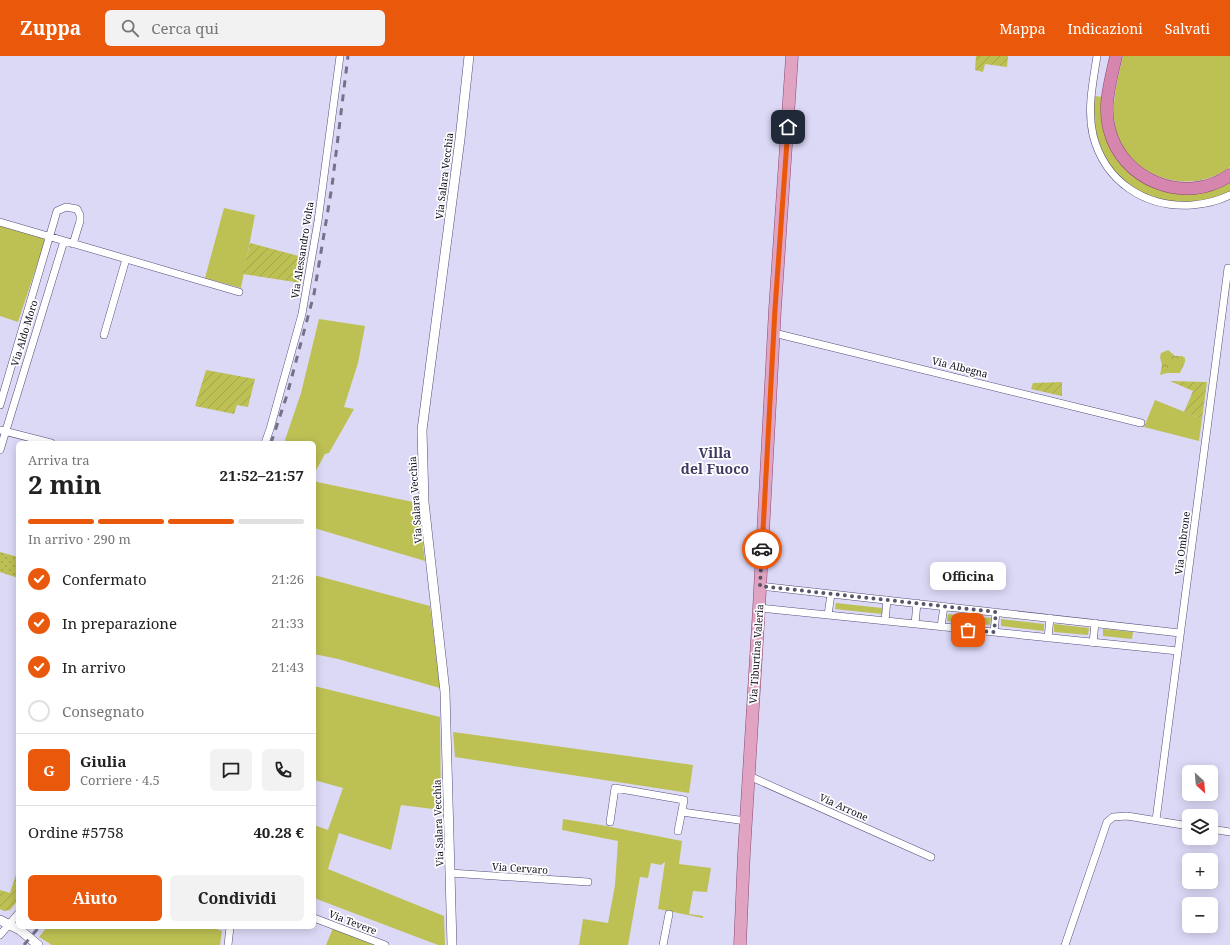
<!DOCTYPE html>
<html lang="it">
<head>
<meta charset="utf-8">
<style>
	body { margin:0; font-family:"Noto Serif",serif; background:#f2f2f2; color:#222; height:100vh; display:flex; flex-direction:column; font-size:15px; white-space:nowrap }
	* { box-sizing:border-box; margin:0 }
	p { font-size:13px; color:#767676 }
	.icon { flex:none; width:22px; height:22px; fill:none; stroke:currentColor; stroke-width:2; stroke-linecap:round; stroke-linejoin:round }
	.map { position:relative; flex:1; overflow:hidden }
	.side { position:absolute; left:16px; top:385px; width:300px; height:488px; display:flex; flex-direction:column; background:#fff; border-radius:6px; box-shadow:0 2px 10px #0003 }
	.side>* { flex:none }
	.needle { width:26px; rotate:154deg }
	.tools { position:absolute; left:1182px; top:709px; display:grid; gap:8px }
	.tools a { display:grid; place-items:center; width:36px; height:36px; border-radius:6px; background:#fff; box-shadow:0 2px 10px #0003; font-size:20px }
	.pin { position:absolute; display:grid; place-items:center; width:34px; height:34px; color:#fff; margin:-17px; border-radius:8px; box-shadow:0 2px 6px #0006 }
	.courier { position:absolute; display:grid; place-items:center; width:40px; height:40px; margin:-20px; border:3px solid #ea580c; border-radius:50%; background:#fff; color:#222; box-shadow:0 1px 5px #0007 }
	.bubble { position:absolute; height:28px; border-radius:6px; background:#fff; box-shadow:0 2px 10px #0003; font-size:13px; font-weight:700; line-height:28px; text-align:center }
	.summary em { font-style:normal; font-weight:700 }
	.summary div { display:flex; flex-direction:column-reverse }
	.summary { display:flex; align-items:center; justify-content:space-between; height:68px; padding:0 12px }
	h1 { font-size:26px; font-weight:700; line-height:30px }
	.bar { display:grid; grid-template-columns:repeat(4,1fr); gap:6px 4px; align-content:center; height:48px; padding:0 12px }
	.bar i { height:5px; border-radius:3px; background:#e0e0e0 }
	.bar .on { background:#ea580c }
	.bar p { grid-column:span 4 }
	.line { display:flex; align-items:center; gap:10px; padding:0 12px; border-top:1px solid #e0e0e0 }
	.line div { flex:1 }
	.round { display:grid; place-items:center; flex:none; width:42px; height:42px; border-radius:6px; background:#f2f2f2 }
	ol { padding:0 12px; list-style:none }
	li { display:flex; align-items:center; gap:12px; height:44px }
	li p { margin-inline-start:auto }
	li .icon { padding:4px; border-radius:50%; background:#ea580c; color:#fff; stroke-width:4 }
	li:last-child { color:#767676 }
	li i { width:22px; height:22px; border:2px solid #e0e0e0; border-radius:50% }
	.cta { display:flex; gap:8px; margin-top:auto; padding:8px 12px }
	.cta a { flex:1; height:46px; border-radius:6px; background:#ea580c; color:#fff; font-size:16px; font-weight:700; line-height:46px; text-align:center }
	.cta a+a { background:#f2f2f2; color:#222 }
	header { display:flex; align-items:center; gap:24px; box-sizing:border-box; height:56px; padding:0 20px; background:#ea580c; color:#fff }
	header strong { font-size:19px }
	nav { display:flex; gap:22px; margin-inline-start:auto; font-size:14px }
	.search { width:280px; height:36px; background:#f2f2f2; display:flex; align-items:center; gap:10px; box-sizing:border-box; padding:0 14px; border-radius:6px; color:#767676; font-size:15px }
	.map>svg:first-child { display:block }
	.grass { fill:#bdc053 }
	.forest { fill:url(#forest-crowns) }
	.park { fill:url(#park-dots) }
	.garden { fill:url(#garden-furrows) }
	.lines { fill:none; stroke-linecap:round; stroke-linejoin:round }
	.minor-casing { stroke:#544e78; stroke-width:8 }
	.tertiary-casing { stroke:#544e78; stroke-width:10 }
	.primary-casing { stroke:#8a486e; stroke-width:13 }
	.trunk-casing { stroke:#8a486e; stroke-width:13 }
	.minor { stroke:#fff; stroke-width:7 }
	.tertiary { stroke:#fff; stroke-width:9 }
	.primary { stroke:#e0a4c2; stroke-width:12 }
	.trunk { stroke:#d686ae; stroke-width:12 }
	.rail { stroke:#747189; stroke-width:3; stroke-dasharray:7 7; stroke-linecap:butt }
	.done { stroke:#58556b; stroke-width:4; stroke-dasharray:0 7.2 }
	.route { stroke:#ea580c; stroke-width:5 }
	.labels { text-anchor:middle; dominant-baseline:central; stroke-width:3.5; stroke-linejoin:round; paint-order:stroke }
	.street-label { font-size:10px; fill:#110e1f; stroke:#fefefe }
	.district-label { font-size:14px; font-weight:bold; fill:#413a63; stroke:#fefefe }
</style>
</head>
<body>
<header>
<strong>Zuppa</strong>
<div class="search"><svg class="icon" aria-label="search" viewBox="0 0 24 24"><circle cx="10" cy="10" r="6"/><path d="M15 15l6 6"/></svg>Cerca qui</div>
<nav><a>Mappa</a><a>Indicazioni</a><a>Salvati</a></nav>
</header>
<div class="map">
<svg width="1230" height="889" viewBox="0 0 1230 889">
	<defs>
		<pattern id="forest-crowns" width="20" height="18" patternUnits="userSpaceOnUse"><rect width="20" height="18" fill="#bdc053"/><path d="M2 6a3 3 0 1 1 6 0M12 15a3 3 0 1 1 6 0" fill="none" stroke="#a1a448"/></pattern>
		<pattern id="park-dots" width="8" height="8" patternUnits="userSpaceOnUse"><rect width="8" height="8" fill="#bdc053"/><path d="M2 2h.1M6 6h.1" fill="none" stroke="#a1a448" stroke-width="1.8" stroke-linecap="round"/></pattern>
		<pattern id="garden-furrows" width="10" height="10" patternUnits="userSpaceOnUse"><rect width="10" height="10" fill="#bdc053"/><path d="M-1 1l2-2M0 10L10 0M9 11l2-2" fill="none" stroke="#a1a448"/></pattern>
	</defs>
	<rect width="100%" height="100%" fill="#dcd9f7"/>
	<path class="grass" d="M 1123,0 L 1230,0 L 1230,111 C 1189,142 1126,121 1115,70 C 1111,47 1118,22 1123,0 Z
		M 1095,40 L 1103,41 C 1103,52 1102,64 1104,75 C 1106,85 1113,94 1118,102 C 1138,131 1174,144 1207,135 C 1215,133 1223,129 1230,126 L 1230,137 C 1205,148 1175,150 1149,140 C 1145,138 1139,136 1135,134 C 1116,121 1098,96 1095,73 C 1093,62 1094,51 1095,40 Z
		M 224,152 L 255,159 L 241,232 L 205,222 Z
		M 0,170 L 46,182 L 18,266 L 0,260 Z
		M 319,263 L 365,270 L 358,307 L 344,351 L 354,353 L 329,397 L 325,398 L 314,418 L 314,387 L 284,387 L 301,337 Z
		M 1155,344 L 1202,363 L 1199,385 L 1144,371 Z
		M 314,422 L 317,426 L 418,447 L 425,505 L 314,472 Z
		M 314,519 L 430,550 L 440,632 L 338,603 L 314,598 Z
		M 836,547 L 882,552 L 882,558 L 835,553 Z
		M 948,558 L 991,562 L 990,569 L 947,565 Z
		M 1001,563 L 1044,568 L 1044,575 L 1001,570 Z
		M 1054,568 L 1089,572 L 1088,579 L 1054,576 Z
		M 1103,573 L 1133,576 L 1132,583 L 1103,580 Z
		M 314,630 L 440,661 L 441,754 L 401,749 L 391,794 L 339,777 L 328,813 L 444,860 L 445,889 L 438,889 L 314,842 L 314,769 L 328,774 L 343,732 L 314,724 Z
		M 453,676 L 693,709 L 689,737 L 455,701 Z
		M 563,763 L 601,769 L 682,785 L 679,808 L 711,812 L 707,836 L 693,835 L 689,858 L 703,860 L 703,862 L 658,853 L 665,806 L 661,809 L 651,807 L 648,822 L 640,821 L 628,889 L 579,889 L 583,863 L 608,867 L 615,829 L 618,785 L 562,774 Z
		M 47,871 L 211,871 L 222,875 L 220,889 L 52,889 L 39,881 Z
		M 333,872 L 374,889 L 326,889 Z"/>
	<path class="forest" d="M 1168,294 L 1175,300 L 1182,300 L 1185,302 L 1185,306 L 1180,317 L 1167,317 L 1160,319 L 1162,309 L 1160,301 L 1161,297 Z"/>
	<path class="park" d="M 0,496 L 18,501 L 18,522 L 0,516 Z"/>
	<path class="garden" d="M 976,0 L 1008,0 L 1007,11 L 985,8 L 983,16 L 975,14 Z
		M 250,187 L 306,202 L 301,227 L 243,218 Z
		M 206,314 L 255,323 L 248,351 L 237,349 L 234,358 L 195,350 Z
		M 1170,325 L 1207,326 L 1202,363 L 1184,356 L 1193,335 Z
		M 1062,326 L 1062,340 L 1031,333 L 1033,327 Z
		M 18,812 L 18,844 L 10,854 L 4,855 L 0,853 L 0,834 L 10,837 Z"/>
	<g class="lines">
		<g class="minor-casing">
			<path id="minor" d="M 1097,0 C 1093,26 1087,53 1093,79 C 1105,126 1145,152 1192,149 C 1205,148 1218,145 1230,139
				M 0,166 L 239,236
				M 774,277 L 1141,367
				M 104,279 L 126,203
				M 0,349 L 57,155 L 66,151 L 77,153 L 80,159 L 80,165 L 73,188
				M 0,374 L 51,387
				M 265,387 L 270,373 L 302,258 L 318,165 L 340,0
				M 0,394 L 64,185
				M 760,530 L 1180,577
				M 759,552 L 1178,595
				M 828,559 L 831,538
				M 885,565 L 887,544
				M 915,568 L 917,547
				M 941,571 L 944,550
				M 994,576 L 996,556
				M 1048,582 L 1050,562
				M 1093,587 L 1095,567
				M 749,720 L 931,801
				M 682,756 L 746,765
				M 1156,764 L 1228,212
				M 610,766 L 615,732 L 684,744 L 678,775
				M 1211,773 L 1230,776
				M 450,817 L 588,826
				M 314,862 L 385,889
				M 0,879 L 18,858
				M 228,889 L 230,871
				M 663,889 L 669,858
				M 1065,889 L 1107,766 L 1113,761 L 1127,760 L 1189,770"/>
		</g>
		<g class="tertiary-casing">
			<path id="tertiary" d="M 0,864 L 20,874 L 38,889
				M 452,889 L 445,636 L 424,446 L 422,374 L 460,83 L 469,0"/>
		</g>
		<g class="primary-casing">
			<path id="primary" d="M 740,889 L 744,797 L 759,552 L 775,253 L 792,0"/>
		</g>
		<g class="trunk-casing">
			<path id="trunk" d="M 1116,0 C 1111,23 1103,49 1109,72 C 1121,125 1186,150 1230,119"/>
		</g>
		<use href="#minor" class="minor"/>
		<use href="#tertiary" class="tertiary"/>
		<use href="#primary" class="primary"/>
		<use href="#trunk" class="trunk"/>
		<path class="rail" d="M 271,387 L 287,339 L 314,238 L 332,130 L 348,0
			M 24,889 L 39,871"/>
	</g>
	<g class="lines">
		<path class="done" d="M 762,493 L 760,530 L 996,556 L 994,576 L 968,574"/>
		<path class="route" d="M 762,493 L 775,253 L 788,71"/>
	</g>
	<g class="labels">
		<g class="street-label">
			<text transform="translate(444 120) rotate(-83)">Via Salara Vecchia</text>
			<text transform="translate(302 194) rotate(-81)">Via Alessandro Volta</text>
			<text transform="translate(24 277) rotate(-73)">Via Aldo Moro</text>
			<text transform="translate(960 311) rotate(14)">Via Albegna</text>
			<text transform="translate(415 444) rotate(-94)">Via Salara Vecchia</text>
			<text transform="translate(1182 487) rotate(-83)">Via Ombrone</text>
			<text transform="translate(756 598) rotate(-86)">Via Tiburtina Valeria</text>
			<text transform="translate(844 751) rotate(24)">Via Arrone</text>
			<text transform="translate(438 767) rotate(-92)">Via Salara Vecchia</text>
			<text transform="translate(520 812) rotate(4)">Via Cervaro</text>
			<text transform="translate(353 866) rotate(21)">Via Tevere</text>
		</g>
		<g class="district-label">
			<text x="715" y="396">Villa<tspan x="715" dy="16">del Fuoco</tspan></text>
		</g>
	</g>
</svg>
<div class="tools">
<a><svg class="needle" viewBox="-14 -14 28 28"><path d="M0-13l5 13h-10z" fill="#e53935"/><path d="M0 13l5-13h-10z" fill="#767676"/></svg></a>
<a><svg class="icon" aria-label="layers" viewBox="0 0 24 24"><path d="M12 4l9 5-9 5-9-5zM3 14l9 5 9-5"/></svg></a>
<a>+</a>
<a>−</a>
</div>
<div class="pin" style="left:968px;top:574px;background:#ea580c"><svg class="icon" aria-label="bag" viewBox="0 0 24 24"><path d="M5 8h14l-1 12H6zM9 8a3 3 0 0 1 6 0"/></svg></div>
<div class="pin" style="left:788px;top:71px;background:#1f2937"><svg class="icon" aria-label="home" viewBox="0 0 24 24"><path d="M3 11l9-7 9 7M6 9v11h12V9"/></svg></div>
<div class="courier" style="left:762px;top:493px"><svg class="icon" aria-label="car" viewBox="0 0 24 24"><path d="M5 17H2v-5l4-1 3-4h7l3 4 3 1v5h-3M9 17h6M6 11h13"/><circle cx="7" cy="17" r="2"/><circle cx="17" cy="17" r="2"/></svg></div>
<div class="bubble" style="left:930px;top:506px;width:76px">Officina</div>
<section class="side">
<div class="summary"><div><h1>2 min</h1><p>Arriva tra</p></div><em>21:52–21:57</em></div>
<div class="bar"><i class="on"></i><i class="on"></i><i class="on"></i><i></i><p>In arrivo · 290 m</p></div>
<ol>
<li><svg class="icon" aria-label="check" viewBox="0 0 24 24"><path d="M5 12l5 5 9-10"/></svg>Confermato<p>21:26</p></li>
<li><svg class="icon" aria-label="check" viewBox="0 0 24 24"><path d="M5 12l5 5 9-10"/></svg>In preparazione<p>21:33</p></li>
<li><svg class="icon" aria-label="check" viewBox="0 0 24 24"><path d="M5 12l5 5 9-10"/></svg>In arrivo<p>21:43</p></li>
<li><i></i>Consegnato</li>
</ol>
<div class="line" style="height:72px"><b class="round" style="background:#ea580c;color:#fff">G</b><div><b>Giulia</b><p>Corriere · 4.5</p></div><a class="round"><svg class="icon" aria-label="chat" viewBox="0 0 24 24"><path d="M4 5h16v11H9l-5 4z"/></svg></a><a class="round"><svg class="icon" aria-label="phone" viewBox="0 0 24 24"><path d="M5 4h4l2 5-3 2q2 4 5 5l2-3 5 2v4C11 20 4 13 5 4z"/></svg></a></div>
<div class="line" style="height:52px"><div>Ordine #5758</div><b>40.28 €</b></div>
<div class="cta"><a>Aiuto</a><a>Condividi</a></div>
</section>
</div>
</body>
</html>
